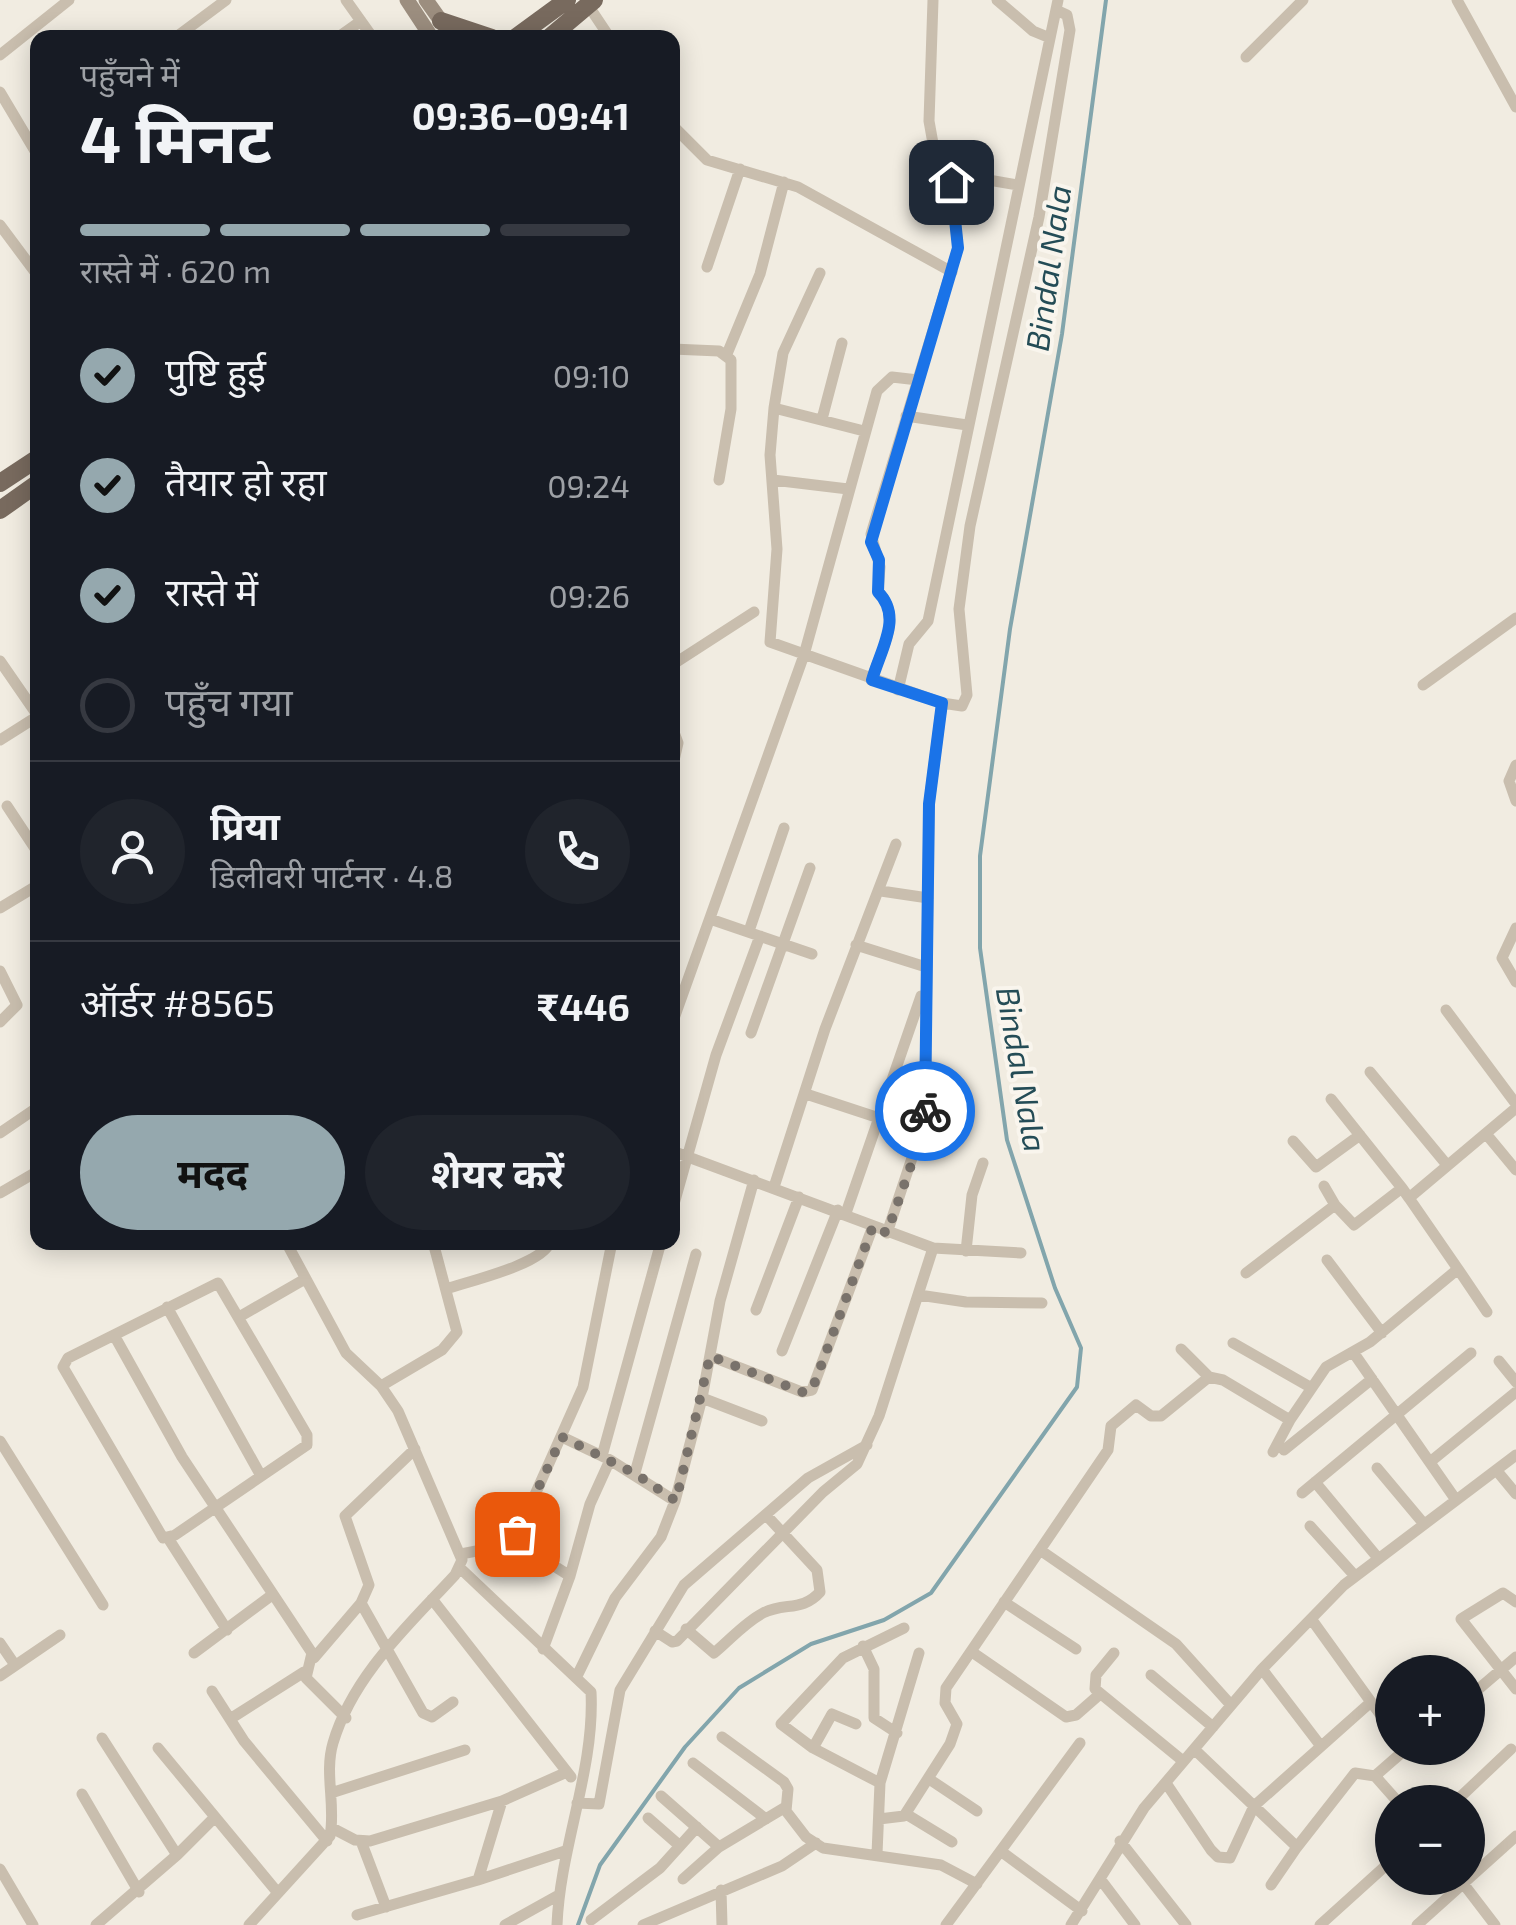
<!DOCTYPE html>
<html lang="hi">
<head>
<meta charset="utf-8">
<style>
	body { margin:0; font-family:"Exo 2","Noto Sans Devanagari",sans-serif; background:#20242c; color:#f1f3f6; height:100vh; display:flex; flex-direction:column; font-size:38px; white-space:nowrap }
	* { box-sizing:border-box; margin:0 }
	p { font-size:32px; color:#9ea1a6 }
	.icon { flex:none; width:55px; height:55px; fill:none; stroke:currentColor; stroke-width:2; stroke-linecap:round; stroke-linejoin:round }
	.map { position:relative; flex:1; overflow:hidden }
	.sheet { position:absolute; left:30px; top:30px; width:650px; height:1220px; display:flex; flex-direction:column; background:#171b24; border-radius:20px; box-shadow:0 5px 25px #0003 }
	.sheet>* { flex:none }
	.tools { position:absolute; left:1375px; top:1655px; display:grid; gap:20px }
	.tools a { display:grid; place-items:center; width:110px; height:110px; border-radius:50%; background:#171b24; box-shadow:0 5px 25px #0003; font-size:50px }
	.pin { position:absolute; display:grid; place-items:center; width:85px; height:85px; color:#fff; margin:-42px; border-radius:20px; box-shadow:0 5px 15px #0006 }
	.courier { position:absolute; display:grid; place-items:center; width:100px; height:100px; margin:-50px; border:8px solid #1a73e8; border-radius:50%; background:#fff; color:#222; box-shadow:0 2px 12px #0007 }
	.overview em { font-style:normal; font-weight:700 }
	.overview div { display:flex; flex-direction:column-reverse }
	.overview { display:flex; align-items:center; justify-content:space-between; height:170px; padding:0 50px }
	h1 { font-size:65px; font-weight:700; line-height:75px }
	.bar { display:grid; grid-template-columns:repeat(4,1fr); gap:15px 10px; align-content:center; height:120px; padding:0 50px }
	.bar i { height:12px; border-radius:8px; background:#363941 }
	.bar .active { background:#95a8ae }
	.bar p { grid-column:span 4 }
	.line { display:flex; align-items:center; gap:25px; padding:0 50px; border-top:2px solid #363941 }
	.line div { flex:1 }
	.round { display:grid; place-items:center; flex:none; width:105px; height:105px; border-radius:52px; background:#20242c }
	ol { padding:0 50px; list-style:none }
	li { display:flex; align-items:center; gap:30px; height:110px }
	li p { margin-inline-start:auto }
	li .icon { padding:10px; border-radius:50%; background:#95a8ae; color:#111; stroke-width:4 }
	li:last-child { color:#9ea1a6 }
	li i { width:55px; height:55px; border:5px solid #363941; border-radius:50% }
	.button { display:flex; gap:20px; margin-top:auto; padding:20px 50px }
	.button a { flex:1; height:115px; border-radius:60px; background:#95a8ae; color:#111; font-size:40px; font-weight:700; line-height:115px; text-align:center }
	.button a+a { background:#20242c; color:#f1f3f6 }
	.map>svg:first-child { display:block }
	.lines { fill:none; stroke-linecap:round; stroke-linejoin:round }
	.stream { stroke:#82a5ac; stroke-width:4 }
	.street { stroke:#c9beae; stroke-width:11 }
	.secondary { stroke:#9c8e7f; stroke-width:15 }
	.primary { stroke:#786a5e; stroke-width:18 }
	.done { stroke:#79726b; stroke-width:10; stroke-dasharray:0 18 }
	.route { stroke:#1a73e8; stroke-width:12 }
	.labels { text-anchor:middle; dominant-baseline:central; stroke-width:8; stroke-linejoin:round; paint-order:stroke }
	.water-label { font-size:32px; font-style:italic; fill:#244c56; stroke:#f9f5ed }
</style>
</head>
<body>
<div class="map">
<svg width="1516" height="1925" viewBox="0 0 1516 1925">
	<rect width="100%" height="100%" fill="#f1ece1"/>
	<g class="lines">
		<path class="stream" d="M 578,1925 L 600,1865 L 685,1747 L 739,1688 L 811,1644 L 884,1620 L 931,1593 L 1077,1387 L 1081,1348 L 1055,1288 L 1007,1140 L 980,948 L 980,856 L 1010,629 L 1062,334 L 1106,0"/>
		<path class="street" d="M 346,0 L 373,38
			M 997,0 L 1033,31 L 1050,38
			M 1457,0 L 1516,107
			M 588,5 L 610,38
			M 175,38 L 226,0
			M 337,38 L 361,21
			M 0,55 L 69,0
			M 1246,57 L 1303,0
			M 0,92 L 38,156
			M 672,125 L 707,160 L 798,187 L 952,272
			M 948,173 L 1018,185
			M 0,225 L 38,276
			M 707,267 L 740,169
			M 820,273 L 783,353 L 774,408 L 770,455 L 777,549 L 770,642 L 942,703 L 929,804 L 925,1119 L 887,1233
			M 672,349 L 719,351 L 731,360 L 731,409 L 719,480
			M 727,354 L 760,274 L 784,182
			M 774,408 L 864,431
			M 906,416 L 967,425
			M 822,419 L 842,343
			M 672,457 L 673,458
			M 773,480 L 848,489
			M 0,661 L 38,716
			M 672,665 L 754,612
			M 871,680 C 882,648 903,618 878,591 L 880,567 L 871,534 L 958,248 L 951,182 L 934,149 L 929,121 L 933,0
			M 1423,685 L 1516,618
			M 898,690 L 909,644 L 928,621 L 1058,0
			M 942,703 L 962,706 L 967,695 L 959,609 L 970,526 L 1039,217 L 1070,30 L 1067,15 L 1056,10
			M 672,727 L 678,743 L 672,769
			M 0,740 L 38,716
			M 1516,765 L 1509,781 L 1516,801
			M 7,806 L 38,853
			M 881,891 L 928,898
			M 0,908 L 38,885
			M 713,920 L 812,954
			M 1516,928 L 1502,958 L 1516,982
			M 749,931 L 784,828
			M 856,945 L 926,967
			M 0,971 L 17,1005 L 0,1022
			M 1446,1010 L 1516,1104
			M 672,1024 L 804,655 L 877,391 L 892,377 L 918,380
			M 751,1033 L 810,868
			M 1370,1072 L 1447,1165
			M 806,1094 L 879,1118
			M 1331,1099 L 1402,1188
			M 0,1133 L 38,1107
			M 1487,1135 L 1516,1170
			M 1293,1141 L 1316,1167 L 1360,1135
			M 672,1151 L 933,1248 L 1021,1253
			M 1324,1186 L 1335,1205
			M 774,1187 L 825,1029 L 896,844
			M 0,1193 L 38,1171
			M 672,1211 L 716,1055 L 760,936
			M 846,1213 L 921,996
			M 966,1251 L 972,1195 L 983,1163
			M 1327,1260 L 1382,1333
			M 1458,1269 L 1487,1312
			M 1246,1273 L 1335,1205 L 1354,1225 L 1402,1188 L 1409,1198 L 1516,1108
			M 218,1283 L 307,1435 L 307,1445 L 175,1535 L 163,1538 L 63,1367 L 68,1358 Z
			M 446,1289 C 470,1281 543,1264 550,1242
			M 919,1295 L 966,1302 L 1042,1303
			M 167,1307 L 261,1476
			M 756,1310 L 799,1197
			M 239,1317 L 305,1279
			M 114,1335 L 182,1457 L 312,1653 L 306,1678 L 346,1718
			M 1233,1343 L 1310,1387
			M 1181,1349 L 1209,1377
			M 782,1351 L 838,1210
			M 1353,1352 L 1456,1500
			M 710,1356 L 802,1392 L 812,1390 L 873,1226
			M 1499,1361 L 1516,1382
			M 381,1386 L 442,1350 L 457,1332 L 433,1242
			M 702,1398 L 762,1421
			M 562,1437 L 602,1456
			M 0,1441 L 103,1605
			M 1284,1450 L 1372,1379
			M 1273,1452 L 1290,1420
			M 610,1460 L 675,1501
			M 1430,1462 L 1516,1392
			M 1377,1468 L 1424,1524
			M 1497,1471 L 1516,1494
			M 635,1473 L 696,1254
			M 1315,1482 L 1378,1558
			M 1302,1493 L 1471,1353
			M 1310,1526 L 1355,1576
			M 168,1538 L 227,1630
			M 513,1540 L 570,1576 L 590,1504 L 610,1460 L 602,1456 L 661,1242
			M 1040,1550 L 1176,1644 L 1230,1704
			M 461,1554 L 502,1546 L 513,1540 L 525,1517 L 583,1387 L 612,1242
			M 460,1568 L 591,1692 C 595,1769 560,1847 557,1925
			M 432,1599 L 571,1777
			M 1004,1602 L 1076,1649
			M 1516,1602 L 1503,1593 L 1461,1619 L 1516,1689
			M 361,1603 L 423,1713 L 432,1717 L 453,1702
			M 1312,1620 L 1371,1702
			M 686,1629 L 714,1653 C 730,1640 744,1623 763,1613 C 785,1602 802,1612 820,1592 L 817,1570 L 767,1516
			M 655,1631 L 672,1642 L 677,1641 L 823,1492 L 857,1464 L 879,1416 L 933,1248
			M 0,1643 L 15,1665
			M 863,1646 L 874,1669 L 874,1718 L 897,1733
			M 543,1649 L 570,1576
			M 972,1652 L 1066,1717 L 1076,1715 L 1100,1694
			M 194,1653 L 272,1595
			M 1114,1653 L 1096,1675 L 1095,1689 L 1183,1761
			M 314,1658 L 361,1603 L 369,1585 L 345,1516 L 415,1449
			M 1262,1669 L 1320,1745
			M 1151,1675 L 1213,1727
			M 0,1676 L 60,1635
			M 577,1676 L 615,1598 L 661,1537 L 675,1501 L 702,1398 L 720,1301 L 754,1180
			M 212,1691 L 244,1741 L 327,1841
			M 1468,1698 L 1516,1657
			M 230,1719 L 304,1672
			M 722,1737 L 784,1782 L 788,1789 L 786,1811 L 806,1837 L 823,1848 L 941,1865 L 977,1884
			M 158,1748 L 278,1893
			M 813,1748 L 832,1714 L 856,1724
			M 1194,1749 L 1297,1847 L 1355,1773 L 1375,1776
			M 693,1763 L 766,1819
			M 929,1779 L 977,1811
			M 880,1783 L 813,1748 L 781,1724 L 843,1658 L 904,1628
			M 1166,1783 L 1211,1850 L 1218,1857 L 1230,1858 L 1254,1806 L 1371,1702 L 1392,1730
			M 331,1793 L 465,1750
			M 82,1794 L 139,1892
			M 661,1796 L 719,1847
			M 1398,1802 L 1375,1776 L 1407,1748
			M 1455,1802 L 1511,1749
			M 577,1803 L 599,1804 L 620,1690 L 684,1585 L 808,1478 L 867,1445
			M 906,1814 L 952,1842
			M 648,1818 L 680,1846
			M 879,1819 L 904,1816 L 950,1744 L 957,1724 L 945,1703 L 946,1688 L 1108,1450 L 1111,1426 L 1136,1405 L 1151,1416 L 1161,1416 L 1209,1377 L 1223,1380 L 1290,1420 L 1326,1367 L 1370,1342 L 1458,1269 L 1409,1198
			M 332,1828 L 355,1840 L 370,1841 L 502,1801 L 567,1772
			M 361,1841 L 386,1907
			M 1120,1841 L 1186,1925
			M 1002,1852 L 1082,1911
			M 877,1854 L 880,1783 L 919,1653
			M 177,1855 L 213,1819
			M 0,1869 L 33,1925
			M 1459,1878 L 1495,1925
			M 683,1879 L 719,1847 L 784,1808
			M 478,1880 L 565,1851
			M 1101,1880 L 1135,1925
			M 1271,1885 L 1297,1847
			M 721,1890 L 722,1925
			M 357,1915 L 478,1880 L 502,1801
			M 591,1920 L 660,1868 L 697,1827
			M 96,1925 L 177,1855 L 102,1738
			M 249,1925 L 330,1836 C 336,1806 324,1773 333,1743 C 353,1675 409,1625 455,1575 L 462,1560 L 398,1411 L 381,1386 L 346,1353 L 286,1242
			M 505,1925 L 557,1896
			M 643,1925 L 782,1866 L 816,1843
			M 946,1925 L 1080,1743
			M 1071,1925 L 1144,1808 L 1262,1669 L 1344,1585 L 1516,1455
			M 1320,1925 L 1392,1860
			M 1417,1925 L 1516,1836"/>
		<path class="secondary" d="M 407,0 L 432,38
			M 426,0 L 453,38"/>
		<path class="primary" d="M 441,21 L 492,38
			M 515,38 L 567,0
			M 549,38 L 594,0
			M 0,483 L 38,458
			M 0,510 L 38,483"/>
	</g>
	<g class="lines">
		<path class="done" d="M 517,1534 L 562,1437 L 636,1474 L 676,1501 L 710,1356 L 802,1392 L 812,1390 L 873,1226 L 887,1233 L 920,1140 L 925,1111"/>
		<path class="route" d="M 925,1111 L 929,804 L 942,703 L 872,680 C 881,648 903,617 878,592 L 879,560 L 871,542 L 958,248 L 951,182"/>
	</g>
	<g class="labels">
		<g class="water-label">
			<text transform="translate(1047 268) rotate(-82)">Bindal Nala</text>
			<text transform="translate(1023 1069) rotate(80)">Bindal Nala</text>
		</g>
	</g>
</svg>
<div class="tools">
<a>+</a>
<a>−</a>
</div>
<div class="pin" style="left:517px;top:1534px;background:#ea580c"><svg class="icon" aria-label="bag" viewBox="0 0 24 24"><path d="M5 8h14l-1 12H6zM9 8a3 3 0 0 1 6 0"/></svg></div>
<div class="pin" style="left:951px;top:182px;background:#1f2937"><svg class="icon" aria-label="home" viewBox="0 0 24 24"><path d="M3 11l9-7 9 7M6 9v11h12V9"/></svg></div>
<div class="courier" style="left:925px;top:1111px"><svg class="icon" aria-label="bike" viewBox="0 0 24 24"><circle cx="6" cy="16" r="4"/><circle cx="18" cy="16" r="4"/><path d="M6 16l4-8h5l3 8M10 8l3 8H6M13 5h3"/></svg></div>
<section class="sheet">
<div class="overview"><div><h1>4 मिनट</h1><p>पहुँचने में</p></div><em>09:36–09:41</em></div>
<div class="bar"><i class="active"></i><i class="active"></i><i class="active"></i><i></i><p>रास्ते में · 620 m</p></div>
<ol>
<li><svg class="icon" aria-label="check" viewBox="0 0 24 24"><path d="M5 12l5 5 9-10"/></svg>पुष्टि हुई<p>09:10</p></li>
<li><svg class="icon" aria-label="check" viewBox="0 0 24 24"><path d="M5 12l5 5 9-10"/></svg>तैयार हो रहा<p>09:24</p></li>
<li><svg class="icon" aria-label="check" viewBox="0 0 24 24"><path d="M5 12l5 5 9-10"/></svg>रास्ते में<p>09:26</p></li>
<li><i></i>पहुँच गया</li>
</ol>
<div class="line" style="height:180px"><a class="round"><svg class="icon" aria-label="person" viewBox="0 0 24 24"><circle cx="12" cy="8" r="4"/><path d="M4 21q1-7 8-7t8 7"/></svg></a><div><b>प्रिया</b><p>डिलीवरी पार्टनर · 4.8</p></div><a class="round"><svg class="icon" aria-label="phone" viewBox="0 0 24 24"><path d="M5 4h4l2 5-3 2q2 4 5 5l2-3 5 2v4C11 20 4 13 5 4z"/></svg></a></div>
<div class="line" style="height:130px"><div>ऑर्डर #8565</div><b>₹446</b></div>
<div class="button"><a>मदद</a><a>शेयर करें</a></div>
</section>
</div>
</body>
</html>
